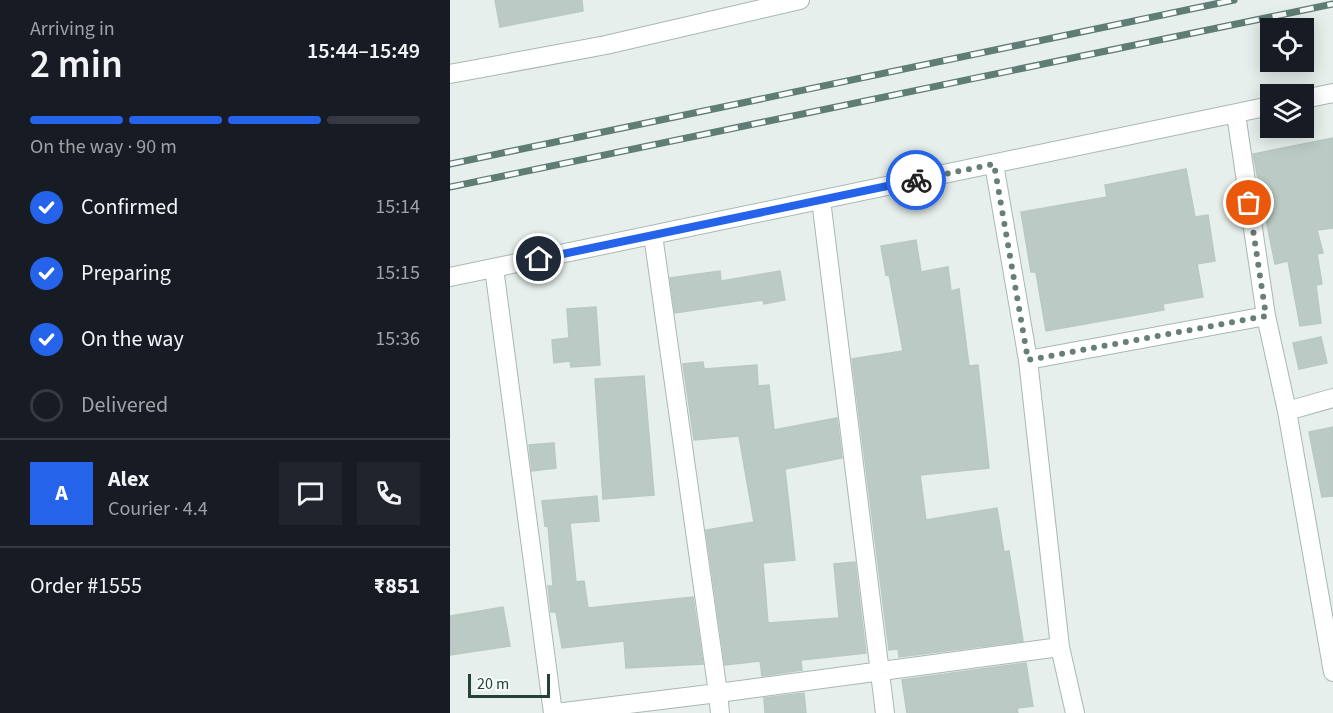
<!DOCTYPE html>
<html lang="en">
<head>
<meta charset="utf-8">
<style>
	body { margin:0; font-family:"Source Sans 3",sans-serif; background:#20242c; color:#f1f3f6; height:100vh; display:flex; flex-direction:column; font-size:22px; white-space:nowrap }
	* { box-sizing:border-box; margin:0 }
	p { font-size:20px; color:#9ea1a6 }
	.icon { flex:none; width:33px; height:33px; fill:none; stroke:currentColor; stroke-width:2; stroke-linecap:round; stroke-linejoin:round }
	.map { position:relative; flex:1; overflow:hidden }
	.panel { display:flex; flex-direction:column; background:#171b24; width:450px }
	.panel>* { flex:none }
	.fabs { position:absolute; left:810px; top:18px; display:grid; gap:12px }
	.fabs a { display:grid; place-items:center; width:54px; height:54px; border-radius:0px; background:#171b24; box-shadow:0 3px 15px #0003; font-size:30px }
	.scale { position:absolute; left:18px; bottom:15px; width:82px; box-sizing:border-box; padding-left:6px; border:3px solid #24423a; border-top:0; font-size:16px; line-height:21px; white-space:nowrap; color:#24423a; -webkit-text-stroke:4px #f7fbf9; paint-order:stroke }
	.pin { position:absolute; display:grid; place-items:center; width:51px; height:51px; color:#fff; margin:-26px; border:3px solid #fff; border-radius:50%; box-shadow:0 2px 6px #0007 }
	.courier { position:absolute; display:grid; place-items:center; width:60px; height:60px; margin:-30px; border:4px solid #2563eb; border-radius:50%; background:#fff; color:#222; box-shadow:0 2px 8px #0007 }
	.head em { font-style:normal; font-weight:600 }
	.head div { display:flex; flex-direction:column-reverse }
	.head { display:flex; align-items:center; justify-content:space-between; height:102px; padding:0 30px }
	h1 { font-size:39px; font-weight:600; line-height:45px }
	.bar { display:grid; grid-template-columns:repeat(4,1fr); gap:9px 6px; align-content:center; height:72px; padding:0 30px }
	.bar i { height:8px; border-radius:4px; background:#363941 }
	.bar .current { background:#2563eb }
	.bar p { grid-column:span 4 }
	.line { display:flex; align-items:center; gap:15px; padding:0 30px; border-top:2px solid #363941 }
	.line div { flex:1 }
	.round { display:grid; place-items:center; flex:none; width:63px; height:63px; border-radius:0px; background:#20242c }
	ol { padding:0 30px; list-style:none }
	li { display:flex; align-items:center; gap:18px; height:66px }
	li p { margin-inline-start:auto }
	li .icon { padding:6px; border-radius:50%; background:#2563eb; color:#fff; stroke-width:4 }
	li:last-child { color:#9ea1a6 }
	li i { width:33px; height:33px; border:3px solid #363941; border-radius:50% }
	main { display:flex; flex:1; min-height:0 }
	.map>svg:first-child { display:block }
	.building { fill:#bbcac4; stroke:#b8c9c2; stroke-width:1.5 }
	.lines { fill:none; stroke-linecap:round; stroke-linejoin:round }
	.minor-casing { stroke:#a8b8b2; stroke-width:20 }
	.minor { stroke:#fff; stroke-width:18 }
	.rail-casing { stroke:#5f7d75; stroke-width:7 }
	.rail { stroke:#f7fbf9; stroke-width:4.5; stroke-dasharray:14; stroke-linecap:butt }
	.done { stroke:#687f78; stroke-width:6; stroke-dasharray:0 10.8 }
	.route { stroke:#2563eb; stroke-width:8 }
</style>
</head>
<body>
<main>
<section class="panel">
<div class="head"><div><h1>2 min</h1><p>Arriving in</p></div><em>15:44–15:49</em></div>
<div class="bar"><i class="current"></i><i class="current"></i><i class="current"></i><i></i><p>On the way · 90 m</p></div>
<ol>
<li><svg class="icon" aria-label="check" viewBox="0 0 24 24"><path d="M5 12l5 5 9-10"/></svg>Confirmed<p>15:14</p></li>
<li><svg class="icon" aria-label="check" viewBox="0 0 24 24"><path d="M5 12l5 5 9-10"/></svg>Preparing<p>15:15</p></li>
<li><svg class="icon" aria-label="check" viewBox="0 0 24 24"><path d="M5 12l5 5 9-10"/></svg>On the way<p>15:36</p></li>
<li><i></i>Delivered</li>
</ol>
<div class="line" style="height:108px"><b class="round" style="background:#2563eb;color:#fff">A</b><div><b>Alex</b><p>Courier · 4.4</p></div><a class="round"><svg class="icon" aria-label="chat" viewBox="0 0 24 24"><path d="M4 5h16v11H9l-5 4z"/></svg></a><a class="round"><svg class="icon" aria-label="phone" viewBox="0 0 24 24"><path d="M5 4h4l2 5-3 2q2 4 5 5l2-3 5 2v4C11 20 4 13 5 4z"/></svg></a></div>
<div class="line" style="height:78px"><div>Order #1555</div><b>₹851</b></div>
</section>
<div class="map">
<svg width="883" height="713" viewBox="0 0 883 713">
	<rect width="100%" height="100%" fill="#e6efeb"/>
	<path class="building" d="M 45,0 L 132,0 L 133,11 L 50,27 Z
		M 883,138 L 883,228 L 867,230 L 873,253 L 867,254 L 872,284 L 866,285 L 871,323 L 850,326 L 838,261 L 825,264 L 803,154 Z
		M 736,169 L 745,217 L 758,215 L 765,261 L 747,264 L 753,297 L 713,304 L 714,310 L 596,331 L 586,272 L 581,272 L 571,212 L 657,197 L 655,185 Z
		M 466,240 L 471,272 L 498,267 L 501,291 L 509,289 L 519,366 L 528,365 L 539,468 L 470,475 L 476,520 L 547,508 L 554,552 L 559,551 L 573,641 L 449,657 L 448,649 L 439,650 L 402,359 L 453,351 L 439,274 L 436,275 L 431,246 Z
		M 270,271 L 271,281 L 330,271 L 335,300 L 314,304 L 313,300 L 225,313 L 220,278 Z
		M 146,307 L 150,365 L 121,367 L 120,361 L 104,363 L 102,340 L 119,338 L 117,309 Z
		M 871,337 L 877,363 L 849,369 L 843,343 Z
		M 253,362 L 254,369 L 307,365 L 308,386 L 319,385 L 324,430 L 387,418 L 392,458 L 335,469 L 345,560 L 313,563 L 318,623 L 389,618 L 384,564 L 405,562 L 416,653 L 351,660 L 352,670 L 312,676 L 310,661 L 275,665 L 256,530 L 304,522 L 289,436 L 244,440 L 233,364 Z
		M 194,376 L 204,495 L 153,499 L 145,379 Z
		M 883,427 L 883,496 L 872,497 L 859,432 Z
		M 104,443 L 106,468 L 82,471 L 79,445 Z
		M 147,496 L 149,521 L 120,523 L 126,582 L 134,581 L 138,608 L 243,597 L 253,664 L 176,668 L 174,641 L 112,648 L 106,612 L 101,612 L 98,586 L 103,586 L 98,525 L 95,526 L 92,501 Z
		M 53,607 L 60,646 L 0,655 L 0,616 Z
		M 576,663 L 583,706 L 567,708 L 568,713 L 457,713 L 452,680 Z
		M 354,693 L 356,713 L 315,713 L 314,698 Z"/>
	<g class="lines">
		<g class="minor-casing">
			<path id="minor" d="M 0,74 L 156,45 L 350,0
				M 854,99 L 883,93
				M 786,114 L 816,316 L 837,411 L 883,672
				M 544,164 L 578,360 L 610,647 L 625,713
				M 371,200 L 435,713
				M 44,268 L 103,713
				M 0,277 L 820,106
				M 578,360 L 816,316
				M 837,411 L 883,398
				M 106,713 L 268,693 L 203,235
				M 270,713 L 268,693 L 610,647"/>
		</g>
		<use href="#minor" class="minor"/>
		<g class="rail-casing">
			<path id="rail" d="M 0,164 L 784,0
				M 0,187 L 883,4"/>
		</g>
		<use href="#rail" class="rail"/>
	</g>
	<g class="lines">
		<path class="done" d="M 466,180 L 544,164 L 578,360 L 816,316 L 799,203"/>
		<path class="route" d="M 89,259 L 466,180"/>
	</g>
</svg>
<div class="fabs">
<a><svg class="icon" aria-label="locate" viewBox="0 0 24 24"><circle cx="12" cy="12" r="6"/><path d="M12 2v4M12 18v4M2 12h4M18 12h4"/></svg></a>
<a><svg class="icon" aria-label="layers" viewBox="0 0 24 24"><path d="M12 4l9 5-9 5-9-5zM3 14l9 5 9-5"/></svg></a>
</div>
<div class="scale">20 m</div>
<div class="pin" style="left:799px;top:203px;background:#ea580c"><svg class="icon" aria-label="bag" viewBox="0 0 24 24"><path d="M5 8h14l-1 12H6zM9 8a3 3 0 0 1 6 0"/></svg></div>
<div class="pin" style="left:89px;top:259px;background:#1f2937"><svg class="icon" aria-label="home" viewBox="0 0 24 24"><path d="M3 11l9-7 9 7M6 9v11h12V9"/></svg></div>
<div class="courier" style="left:466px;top:180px"><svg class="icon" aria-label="bike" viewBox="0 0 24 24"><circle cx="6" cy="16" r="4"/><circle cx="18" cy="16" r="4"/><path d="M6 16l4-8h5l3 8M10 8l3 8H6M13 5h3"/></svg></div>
</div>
</main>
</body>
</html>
